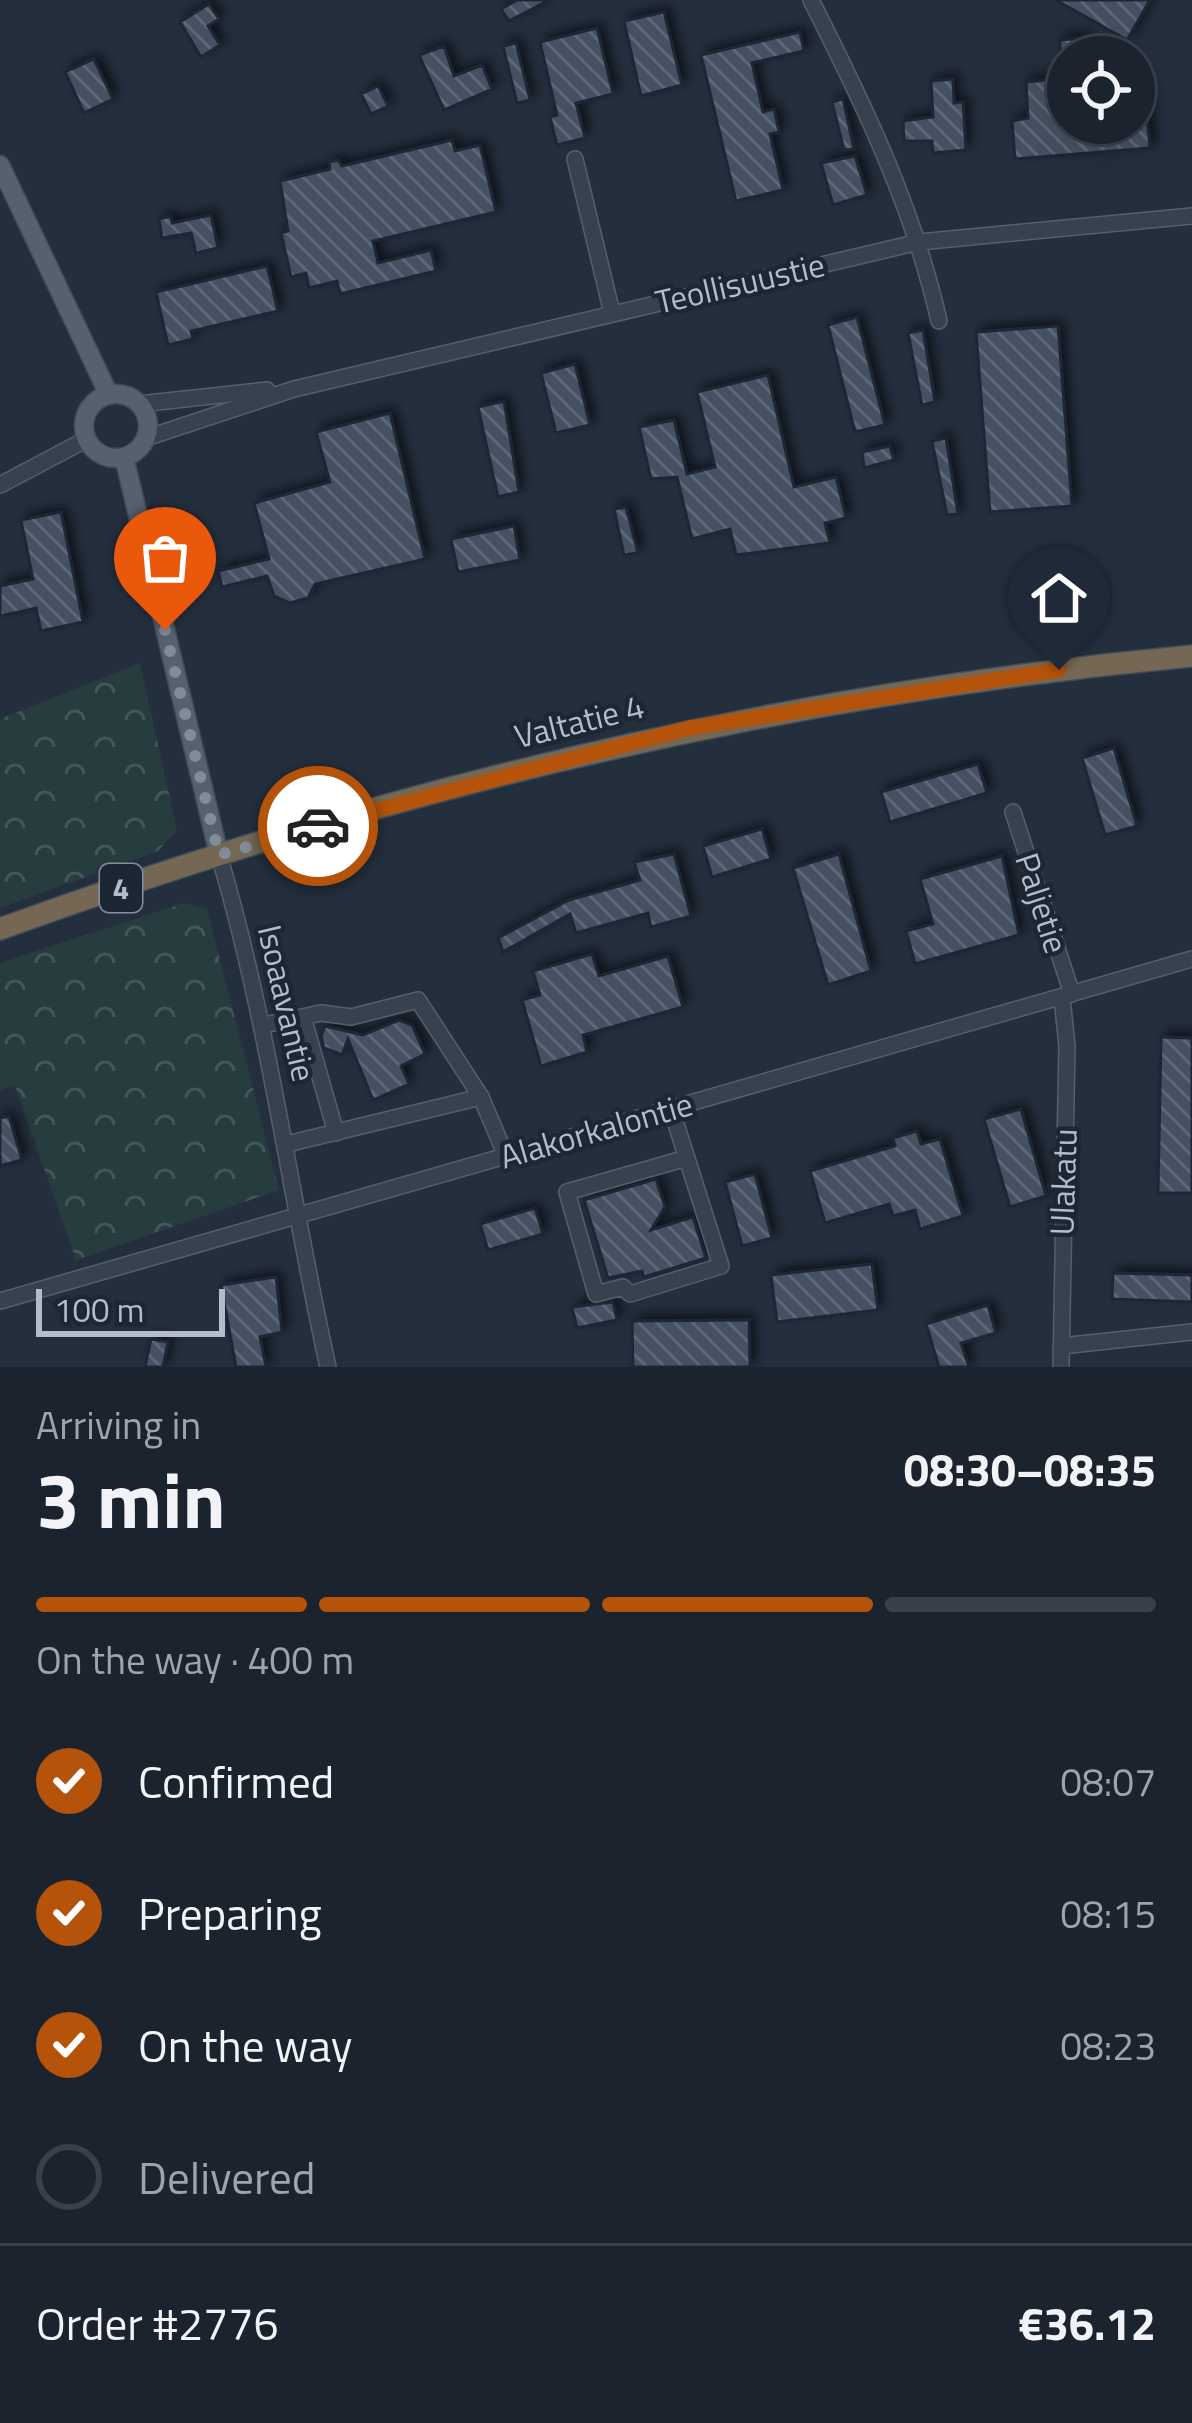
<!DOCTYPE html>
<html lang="en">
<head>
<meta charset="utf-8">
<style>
	body { margin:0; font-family:"Titillium Web",sans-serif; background:#282f3a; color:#f1f3f6; height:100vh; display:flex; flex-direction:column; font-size:45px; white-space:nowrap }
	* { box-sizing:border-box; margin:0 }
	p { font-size:39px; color:#a0a4aa }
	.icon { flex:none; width:66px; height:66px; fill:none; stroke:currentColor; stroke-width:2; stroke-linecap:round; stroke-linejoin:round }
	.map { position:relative; height:1367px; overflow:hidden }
	.panel { display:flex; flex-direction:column; background:#1b232e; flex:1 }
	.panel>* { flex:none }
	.controls { position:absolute; left:1047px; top:36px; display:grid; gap:24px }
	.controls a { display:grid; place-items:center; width:108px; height:108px; border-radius:50%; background:#1b232e; box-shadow:0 12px 48px #0002,0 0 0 3px #39404a; font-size:60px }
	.scale { position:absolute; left:36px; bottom:30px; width:189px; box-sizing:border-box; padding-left:12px; border:6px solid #b4bcc9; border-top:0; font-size:33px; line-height:42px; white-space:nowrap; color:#b4bcc9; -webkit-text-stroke:9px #1d2633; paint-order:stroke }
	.pin { position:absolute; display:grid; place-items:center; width:102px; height:102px; color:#fff; margin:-123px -51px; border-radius:50% 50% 50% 0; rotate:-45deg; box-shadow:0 0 12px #0007 }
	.pin .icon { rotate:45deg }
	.courier { position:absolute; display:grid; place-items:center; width:120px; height:120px; margin:-60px; border:9px solid #b45309; border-radius:50%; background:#fff; color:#222; box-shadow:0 3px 15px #0007 }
	.overview em { font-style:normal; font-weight:700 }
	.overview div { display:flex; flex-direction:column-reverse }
	.overview { display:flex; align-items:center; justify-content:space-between; height:204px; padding:0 36px }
	h1 { font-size:78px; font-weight:700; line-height:90px }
	.bar { display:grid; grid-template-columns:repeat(4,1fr); gap:18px 12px; align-content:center; height:144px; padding:0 36px }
	.bar i { height:15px; border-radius:9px; background:#39404a }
	.bar .current { background:#b45309 }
	.bar p { grid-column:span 4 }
	.line { display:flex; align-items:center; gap:30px; padding:0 36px; border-top:3px solid #39404a }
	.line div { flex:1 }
	ol { padding:0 36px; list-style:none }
	li { display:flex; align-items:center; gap:36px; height:132px }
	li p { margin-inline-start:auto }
	li .icon { padding:12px; border-radius:50%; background:#b45309; color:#fff; stroke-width:4 }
	li:last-child { color:#a0a4aa }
	li i { width:66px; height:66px; border:6px solid #39404a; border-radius:50% }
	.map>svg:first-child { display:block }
	.forest { fill:url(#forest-crowns) }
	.building { fill:url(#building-back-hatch); stroke:#1f2835; stroke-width:3; filter:url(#shadow) }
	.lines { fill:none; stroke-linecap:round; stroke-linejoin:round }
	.minor-casing { stroke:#565f6c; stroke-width:18 }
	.major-casing { stroke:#414a57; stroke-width:21 }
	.highway-casing { stroke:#434c59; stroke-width:24 }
	.minor { stroke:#38414e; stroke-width:15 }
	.major { stroke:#56606e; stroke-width:18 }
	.highway { stroke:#746855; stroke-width:21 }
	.done { stroke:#828b98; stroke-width:12; stroke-dasharray:0 21.6 }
	.route { stroke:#b45309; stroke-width:15 }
	.labels { text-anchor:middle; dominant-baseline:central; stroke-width:9; stroke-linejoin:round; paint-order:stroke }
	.shield { fill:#1d2633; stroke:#878f9c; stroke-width:3 }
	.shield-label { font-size:30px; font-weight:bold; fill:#b4bcc9 }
	.street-label { font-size:33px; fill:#b4bcc9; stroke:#1d2633 }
</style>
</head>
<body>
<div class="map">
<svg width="1192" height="1367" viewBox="0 0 1192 1367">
	<defs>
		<pattern id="forest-crowns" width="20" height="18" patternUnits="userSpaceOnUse" patternTransform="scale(3)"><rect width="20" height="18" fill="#263c3f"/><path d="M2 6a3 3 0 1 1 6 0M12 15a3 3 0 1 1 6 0" fill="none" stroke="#435659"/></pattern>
		<pattern id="building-back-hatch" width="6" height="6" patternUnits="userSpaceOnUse" patternTransform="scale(3)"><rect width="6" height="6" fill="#455162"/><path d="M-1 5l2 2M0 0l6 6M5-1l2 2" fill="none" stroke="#5d6877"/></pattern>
		<filter id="shadow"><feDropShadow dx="5.5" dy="-5.5" stdDeviation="6" flood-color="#0009"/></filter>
	</defs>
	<rect width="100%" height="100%" fill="#242f3e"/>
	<path class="forest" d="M 140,663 L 177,830 L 158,851 L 0,908 L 0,719 Z
		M 184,903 L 207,909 L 279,1190 L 76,1260 L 15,1086 L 0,1090 L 0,963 Z"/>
	<path class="building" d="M 517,0 L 549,0 L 509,21 L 501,9 Z
		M 1056,0 L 1150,0 L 1127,40 Z
		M 209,4 L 219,19 L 208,26 L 220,45 L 201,57 L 180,22 Z
		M 664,12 L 682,85 L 641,96 L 624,21 Z
		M 597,28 L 613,94 L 576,103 L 585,138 L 557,145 L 550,117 L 557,115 L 540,42 Z
		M 800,32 L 804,51 L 752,63 L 763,112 L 774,109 L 779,132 L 770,134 L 783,190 L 736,201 L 701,55 Z
		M 1086,38 L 1087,50 L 1060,51 L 1060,40 Z
		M 516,43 L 530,100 L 517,103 L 503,46 Z
		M 444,46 L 454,76 L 482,65 L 492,89 L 444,110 L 419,55 Z
		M 94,59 L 113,99 L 84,113 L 65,72 Z
		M 1068,78 L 1068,123 L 1134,123 L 1134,86 L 1144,85 L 1150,148 L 1015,159 L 1012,121 L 1028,118 L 1026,82 Z
		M 953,79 L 954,103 L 963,102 L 966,150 L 933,153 L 932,141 L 904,141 L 903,121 L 933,117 L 931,81 Z
		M 378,86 L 388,106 L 371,114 L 361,94 Z
		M 843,99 L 854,149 L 844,150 L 832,102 Z
		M 452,140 L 455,151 L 480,145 L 496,212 L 373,241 L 378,263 L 431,250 L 436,271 L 340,294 L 337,281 L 309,288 L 306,273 L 291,277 L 281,233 L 288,231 L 280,181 L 330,169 L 329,162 L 338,160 L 342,166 Z
		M 855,156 L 867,195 L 833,205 L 821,163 Z
		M 211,215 L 218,248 L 196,253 L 191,233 L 162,238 L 159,219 L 171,216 L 172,223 Z
		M 267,266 L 278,311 L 191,331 L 193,339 L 168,345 L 156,292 Z
		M 857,317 L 885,425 L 855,432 L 828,325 Z
		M 1058,326 L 1072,506 L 990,512 L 976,332 Z
		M 923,330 L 935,402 L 922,405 L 908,333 Z
		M 575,364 L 590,425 L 556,433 L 541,373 Z
		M 768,375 L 794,487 L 836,477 L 846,518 L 825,523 L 830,543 L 736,555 L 730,529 L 692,539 L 677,477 L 651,479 L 639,427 L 674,420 L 687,474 L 715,467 L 697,392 Z
		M 504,401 L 519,492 L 498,497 L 478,407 Z
		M 390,413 L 425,559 L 315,584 L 308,598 L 290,603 L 274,596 L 267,576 L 222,587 L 218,571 L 269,559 L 254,503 L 330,482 L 316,432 Z
		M 946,438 L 958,514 L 947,515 L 932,441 Z
		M 890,446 L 894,460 L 864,468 L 862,452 Z
		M 626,507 L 638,553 L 624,555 L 614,509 Z
		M 61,512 L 83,622 L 41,631 L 36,608 L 0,616 L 0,586 L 33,579 L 21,520 Z
		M 514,526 L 520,560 L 458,572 L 451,539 Z
		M 1114,748 L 1137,826 L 1105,835 L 1082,758 Z
		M 978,764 L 987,793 L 890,822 L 881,792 Z
		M 762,829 L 771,859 L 712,877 L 703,846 Z
		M 674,854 L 691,916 L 651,927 L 648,913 L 576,933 L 570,914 L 503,952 L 498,938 L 569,900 L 640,880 L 634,862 Z
		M 839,854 L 871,971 L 828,985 L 793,868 Z
		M 1002,856 L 1019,935 L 915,964 L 906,931 L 933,924 L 920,879 Z
		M 592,954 L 599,976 L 668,956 L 683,1007 L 583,1035 L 587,1052 L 541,1066 L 522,1000 L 540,995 L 533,971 Z
		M 399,1020 L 412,1025 L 425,1054 L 401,1066 L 409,1084 L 373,1100 L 348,1039 L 342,1055 L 324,1048 L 321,1036 L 325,1026 L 363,1035 Z
		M 1161,1037 L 1192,1038 L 1192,1193 L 1158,1193 Z
		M 1021,1109 L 1046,1196 L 1010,1207 L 984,1119 Z
		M 9,1116 L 22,1160 L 0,1166 L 0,1118 Z
		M 917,1131 L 921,1144 L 940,1139 L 963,1216 L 920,1229 L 915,1210 L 893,1216 L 889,1204 L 825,1223 L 810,1171 L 895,1146 L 893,1138 Z
		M 755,1174 L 772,1238 L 742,1246 L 725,1182 Z
		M 656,1179 L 665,1207 L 651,1230 L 693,1217 L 706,1258 L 644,1277 L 642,1271 L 608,1278 L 584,1200 Z
		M 535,1208 L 543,1234 L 488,1250 L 480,1224 Z
		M 872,1264 L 878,1310 L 777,1322 L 771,1275 Z
		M 1113,1273 L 1192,1275 L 1192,1302 L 1112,1299 Z
		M 276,1277 L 282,1332 L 260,1337 L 266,1367 L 236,1367 L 221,1285 Z
		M 613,1302 L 617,1320 L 577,1328 L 572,1307 Z
		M 988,1305 L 996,1333 L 961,1343 L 969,1367 L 939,1367 L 926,1324 Z
		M 749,1320 L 750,1367 L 633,1367 L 632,1321 Z
		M 151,1339 L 168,1342 L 163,1367 L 145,1367 Z"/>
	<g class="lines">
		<g class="minor-casing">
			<path id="minor" d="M 811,0 C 864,105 913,206 939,321
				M 575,159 L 612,313
				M 139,404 L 267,390
				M 146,438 L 294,389 L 919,242 L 1192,216
				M 0,485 L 87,439
				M 1013,812 L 1072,994
				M 219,855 C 269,1024 290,1196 328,1367
				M 303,1017 L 336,1133
				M 264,1025 L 321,1013 L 351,1017 L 418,1000 L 481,1097 L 506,1156
				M 671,1108 L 721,1266 L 630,1294 L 623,1287 L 596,1294 L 567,1192 L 687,1158
				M 287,1144 L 481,1097
				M 0,1301 L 1192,959
				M 1061,1346 L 1192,1332
				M 1061,1367 L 1067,1046 L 1062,998"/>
		</g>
		<g class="major-casing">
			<path id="major" d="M 0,165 L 109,395
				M84 426a32 32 0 1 1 64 0a32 32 0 1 1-64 0Z
				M 124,457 L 219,855"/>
		</g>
		<g class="highway-casing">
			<path id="highway" d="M 0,929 C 385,789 784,694 1192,656"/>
		</g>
		<use href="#minor" class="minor"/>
		<use href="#major" class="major"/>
		<use href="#highway" class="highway"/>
	</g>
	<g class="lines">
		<path class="done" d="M 165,630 L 219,855 L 318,826"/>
		<path class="route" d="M 318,826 L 689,728 L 1059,670"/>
	</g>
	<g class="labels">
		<rect class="shield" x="100" y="864" width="42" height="48" rx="9"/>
		<g class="shield-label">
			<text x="121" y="888">4</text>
		</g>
		<g class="street-label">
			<text transform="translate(740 283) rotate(-13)">Teollisuustie</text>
			<text transform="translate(579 721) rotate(-14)">Valtatie 4</text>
			<text transform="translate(1042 903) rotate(72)">Paljetie</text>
			<text transform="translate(287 1003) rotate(77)">Isoaavantie</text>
			<text transform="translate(596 1130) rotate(-16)">Alakorkalontie</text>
			<text transform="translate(1063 1182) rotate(-88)">Ulakatu</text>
		</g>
	</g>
</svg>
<div class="controls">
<a><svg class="icon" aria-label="locate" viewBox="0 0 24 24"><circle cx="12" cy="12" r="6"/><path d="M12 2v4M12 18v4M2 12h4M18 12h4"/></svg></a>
</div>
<div class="scale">100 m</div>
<div class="pin" style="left:165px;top:630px;background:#ea580c"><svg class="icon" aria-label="bag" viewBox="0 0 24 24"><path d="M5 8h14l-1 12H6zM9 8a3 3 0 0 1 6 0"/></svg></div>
<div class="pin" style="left:1059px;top:670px;background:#1f2937"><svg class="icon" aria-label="home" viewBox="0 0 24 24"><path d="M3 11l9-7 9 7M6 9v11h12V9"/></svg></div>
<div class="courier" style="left:318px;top:826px"><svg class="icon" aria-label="car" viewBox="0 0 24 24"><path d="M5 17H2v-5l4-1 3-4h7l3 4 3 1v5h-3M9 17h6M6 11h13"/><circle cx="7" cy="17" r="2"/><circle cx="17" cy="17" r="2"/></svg></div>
</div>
<section class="panel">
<div class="overview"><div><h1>3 min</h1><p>Arriving in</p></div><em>08:30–08:35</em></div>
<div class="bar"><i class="current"></i><i class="current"></i><i class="current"></i><i></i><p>On the way · 400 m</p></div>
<ol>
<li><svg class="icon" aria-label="check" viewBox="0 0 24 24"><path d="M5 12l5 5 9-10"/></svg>Confirmed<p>08:07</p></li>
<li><svg class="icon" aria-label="check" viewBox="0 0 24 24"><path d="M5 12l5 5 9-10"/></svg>Preparing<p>08:15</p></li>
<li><svg class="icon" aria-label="check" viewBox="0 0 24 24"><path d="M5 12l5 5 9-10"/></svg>On the way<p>08:23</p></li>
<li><i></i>Delivered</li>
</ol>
<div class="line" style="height:156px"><div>Order #2776</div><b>€36.12</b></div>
</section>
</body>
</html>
